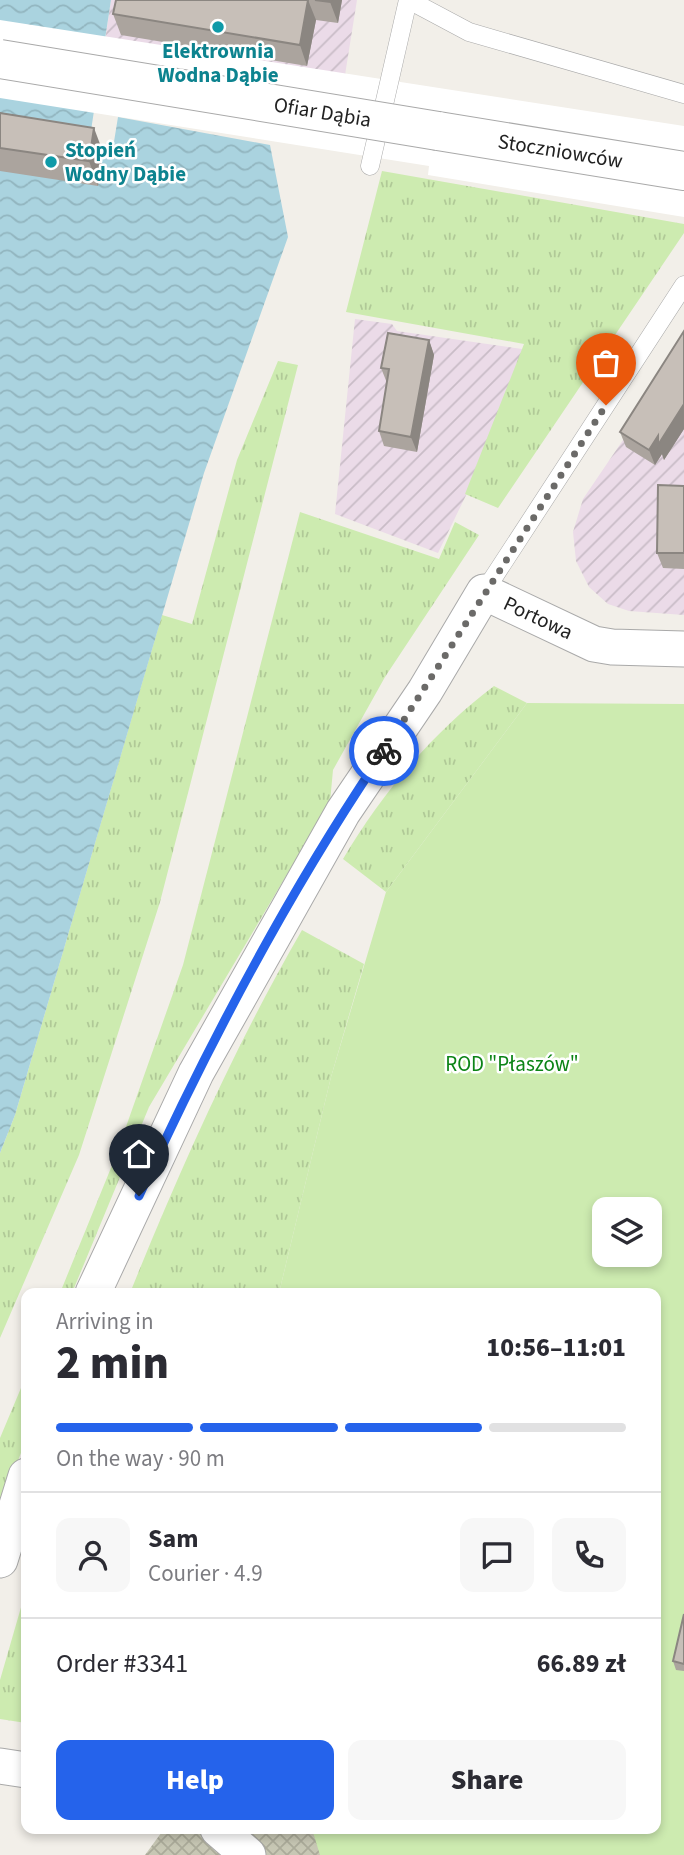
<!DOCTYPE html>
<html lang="en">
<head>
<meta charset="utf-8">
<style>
	body { margin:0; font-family:"Source Sans 3",sans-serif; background:#f7f7f7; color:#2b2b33; height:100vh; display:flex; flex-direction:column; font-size:26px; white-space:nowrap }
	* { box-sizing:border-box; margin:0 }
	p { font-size:23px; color:#7c7c81 }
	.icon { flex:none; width:38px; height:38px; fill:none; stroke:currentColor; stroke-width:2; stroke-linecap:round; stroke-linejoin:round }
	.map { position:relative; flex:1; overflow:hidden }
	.side { position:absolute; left:21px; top:1288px; width:640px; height:546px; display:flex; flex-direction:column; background:#fff; border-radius:14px; box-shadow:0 4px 10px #0003 }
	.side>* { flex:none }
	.controls { position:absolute; left:592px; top:1197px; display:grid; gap:14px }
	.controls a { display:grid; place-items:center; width:70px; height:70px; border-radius:14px; background:#fff; box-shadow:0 4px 10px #0003; font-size:35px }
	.pin { position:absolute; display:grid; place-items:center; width:60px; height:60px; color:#fff; margin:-72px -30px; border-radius:50% 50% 50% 0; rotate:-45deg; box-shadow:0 0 7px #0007 }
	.pin .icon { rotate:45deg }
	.courier { position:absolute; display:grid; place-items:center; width:70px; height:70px; margin:-35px; border:5px solid #2563eb; border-radius:50%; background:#fff; color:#222; box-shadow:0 2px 9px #0007 }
	.head em { font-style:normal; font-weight:800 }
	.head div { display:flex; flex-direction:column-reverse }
	.head { display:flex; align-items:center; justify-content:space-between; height:119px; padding:0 35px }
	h1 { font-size:46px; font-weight:800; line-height:52px }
	.bar { display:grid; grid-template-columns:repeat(4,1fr); gap:10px 7px; align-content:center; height:84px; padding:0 35px }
	.bar i { height:9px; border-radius:5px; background:#e1e1e2 }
	.bar .on { background:#2563eb }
	.bar p { grid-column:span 4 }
	.line { display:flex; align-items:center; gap:18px; padding:0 35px; border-top:2px solid #e1e1e2 }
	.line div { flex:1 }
	.round { display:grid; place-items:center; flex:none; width:74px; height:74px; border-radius:14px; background:#f7f7f7 }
	.action { display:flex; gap:14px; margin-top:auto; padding:14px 35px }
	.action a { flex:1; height:80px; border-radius:14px; background:#2563eb; color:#fff; font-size:28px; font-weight:800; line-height:80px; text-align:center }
	.action a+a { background:#f7f7f7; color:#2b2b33 }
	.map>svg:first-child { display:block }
	.industrial { fill:url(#industrial-furrows) }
	.construction { fill:url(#construction-cross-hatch) }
	.grass { fill:url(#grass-tufts) }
	.garden { fill:#cdebb0; fill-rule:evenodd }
	.water { fill:url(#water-waves) }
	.pier { fill:#fff }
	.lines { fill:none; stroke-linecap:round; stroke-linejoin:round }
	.service-casing { stroke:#a9a9a9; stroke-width:19 }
	.minor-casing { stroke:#a9a9a9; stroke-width:37 }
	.tertiary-casing { stroke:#a9a9a9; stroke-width:40 }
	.service { stroke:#fff; stroke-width:18 }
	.minor { stroke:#fff; stroke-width:35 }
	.tertiary { stroke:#fff; stroke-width:38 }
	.tertiary-bridge-casing { stroke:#a9a9a9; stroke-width:40; stroke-linecap:butt }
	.tertiary-bridge { stroke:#fff; stroke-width:38 }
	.wall { fill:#aba49e }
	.shaded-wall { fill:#8b8681 }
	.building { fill:#c7bfb8; stroke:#8b8681; stroke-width:2 }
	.done { stroke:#6b6a68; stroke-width:7; stroke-dasharray:0 12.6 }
	.route { stroke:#2563eb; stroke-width:9 }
	.culture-dot { fill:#0f9aa8; stroke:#fff; stroke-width:2.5 }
	.labels { text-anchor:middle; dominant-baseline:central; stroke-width:5; stroke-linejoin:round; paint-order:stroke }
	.culture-label { font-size:21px; font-weight:bold; fill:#0d838f; stroke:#fff }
	.street-label { font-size:21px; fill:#222; stroke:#fff }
	.park-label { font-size:21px; fill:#0c8416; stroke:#fff }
</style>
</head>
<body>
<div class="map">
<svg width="684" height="1855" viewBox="0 0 684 1855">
	<defs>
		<pattern id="industrial-furrows" width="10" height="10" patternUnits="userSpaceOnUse" patternTransform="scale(1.75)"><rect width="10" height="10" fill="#ebdbe8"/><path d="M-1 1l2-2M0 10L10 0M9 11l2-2" fill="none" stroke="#c9bcc7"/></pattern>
		<pattern id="construction-cross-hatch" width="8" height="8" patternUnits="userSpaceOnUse" patternTransform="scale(1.75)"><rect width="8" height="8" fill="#c7c7b4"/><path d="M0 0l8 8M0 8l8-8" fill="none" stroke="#abab9a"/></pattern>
		<pattern id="grass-tufts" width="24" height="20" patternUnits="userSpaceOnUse" patternTransform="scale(1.75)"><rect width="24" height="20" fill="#cdebb0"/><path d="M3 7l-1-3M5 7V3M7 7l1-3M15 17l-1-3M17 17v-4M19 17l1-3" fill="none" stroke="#b0c997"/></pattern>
		<pattern id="water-waves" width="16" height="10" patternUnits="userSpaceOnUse" patternTransform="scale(1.75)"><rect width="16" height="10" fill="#aad3df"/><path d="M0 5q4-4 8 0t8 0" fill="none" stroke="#92b5bf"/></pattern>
	</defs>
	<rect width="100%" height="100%" fill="#f2efe9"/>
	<path class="industrial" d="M 111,0 L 357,0 L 345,75 L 105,41 Z
		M 355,319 L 392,324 L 397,331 L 536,351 L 438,553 L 335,514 Z
		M 684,350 L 684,615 L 629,611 L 608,604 L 589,587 L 576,561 L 573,532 L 583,499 Z"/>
	<path class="construction" d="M 164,1829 L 314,1829 L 324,1855 L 145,1855 Z"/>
	<path class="grass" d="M 382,171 L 684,224 L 684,233 L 498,508 L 465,494 L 524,344 L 346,312 Z
		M 278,361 L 298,365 L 160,902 L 79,1155 L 0,1338 L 0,1153 L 15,1115 L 162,615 L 192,624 L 237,460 Z
		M 300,512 L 439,559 L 455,522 L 479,535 L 385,677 L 333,770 L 330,802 L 149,1107 L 72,1293 L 60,1293 L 115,1158 L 183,965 Z
		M 494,686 L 527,703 L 386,892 L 343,859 C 382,793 433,732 494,686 Z
		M 302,930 L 364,964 L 331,1077 L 279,1293 L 130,1293 C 180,1169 235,1046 302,930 Z
		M 26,1376 L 26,1440 L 0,1507 L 0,1438 Z
		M 26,1590 L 26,1723 L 0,1719 L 0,1680 Z"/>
	<path class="garden" d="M 527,703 L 684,704 L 684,1855 L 320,1855 L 312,1829 L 656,1829 L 656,1293 L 279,1293 L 331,1077 L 386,892 ZM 604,1209 L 649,1209 L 649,1255 L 604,1255 Z"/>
	<path class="water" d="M 0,0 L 111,0 L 88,150 L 112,154 L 118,117 L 270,145 L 288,237 L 204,473 L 15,1115 L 0,1153 Z"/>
	<path class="pier" d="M 0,20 L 684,126 L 684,217 L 428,175 L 429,166 L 0,98 Z"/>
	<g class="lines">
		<g class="service-casing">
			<path id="service" d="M 409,0 L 469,32 L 684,94
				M 370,166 L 408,0
				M 484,592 L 684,285"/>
		</g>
		<g class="minor-casing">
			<g id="minor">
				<path id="s1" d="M 93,1293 L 196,1073 L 343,812 L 425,691 L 484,592 L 594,644 L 612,647 L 684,649"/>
				<path d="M 0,1560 L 26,1476"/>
				<path d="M 0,1766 L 26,1770"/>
				<path d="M 218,1829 L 248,1855"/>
			</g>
		</g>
		<g class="tertiary-casing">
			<g id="tertiary">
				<path id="s2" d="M 438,131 L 684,171"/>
			</g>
		</g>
		<use href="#service" class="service"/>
		<use href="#minor" class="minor"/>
		<use href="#tertiary" class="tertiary"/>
		<g class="tertiary-bridge-casing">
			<g id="tertiary-bridge">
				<path id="s3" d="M 0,59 L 438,131"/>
			</g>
		</g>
		<use href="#tertiary-bridge" class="tertiary-bridge"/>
	</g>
	<path class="wall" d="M 116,0 L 342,0 L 338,23 L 316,20 L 307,66 L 121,35 L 113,14 Z
		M 0,113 L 103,152 L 98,186 L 0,171 Z
		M 684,331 L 684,429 L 664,460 L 662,454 L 655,465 L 626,447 L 620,432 Z
		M 429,340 L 434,355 L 417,452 L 384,446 L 379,431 L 387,383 L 381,368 Z
		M 684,486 L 684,569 L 663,568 L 657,553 Z
		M 684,1614 L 684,1671 L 676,1670 L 673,1661 Z"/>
	<path class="shaded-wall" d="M 308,0 L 316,20 L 307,66 L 300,45 Z
		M 331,0 L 342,0 L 338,23 L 330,2 Z
		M 94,128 L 103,152 L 98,186 L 89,161 Z
		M 429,340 L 434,355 L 417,452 L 411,437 Z
		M 684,404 L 684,429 L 664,460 L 662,454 L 655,465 L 649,450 L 658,436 Z"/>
	<path class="building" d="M 116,0 L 308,0 L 300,45 L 113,14 Z
		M 315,0 L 331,0 L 330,2 Z
		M 0,113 L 94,128 L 89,161 L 0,148 Z
		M 684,331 L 684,404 L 658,445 L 658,436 L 649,450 L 620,432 Z
		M 388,333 L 429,340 L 411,437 L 379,431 L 389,369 L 381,368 Z
		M 658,485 L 684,486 L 684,553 L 657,553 Z
		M 684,1614 L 684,1664 L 673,1661 Z"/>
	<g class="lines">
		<path class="done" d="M 384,751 L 606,405"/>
		<path class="route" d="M 139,1196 C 209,1043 289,891 384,751"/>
	</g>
	<g class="culture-dot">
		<circle cx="218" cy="27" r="7"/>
		<circle cx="51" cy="162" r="7"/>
	</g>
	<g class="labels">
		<g class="culture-label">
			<text x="218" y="51">Elektrownia<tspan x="218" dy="24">Wodna Dąbie</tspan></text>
			<text x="65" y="150" text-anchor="start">Stopień<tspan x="65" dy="24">Wodny Dąbie</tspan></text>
		</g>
		<g class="street-label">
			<text stroke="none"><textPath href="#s3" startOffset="327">Ofiar Dąbia</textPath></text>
			<text stroke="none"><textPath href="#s2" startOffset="124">Stoczniowców</textPath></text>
			<text stroke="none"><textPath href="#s1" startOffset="864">Portowa</textPath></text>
		</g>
		<g class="park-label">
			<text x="512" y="1064">ROD "Płaszów"</text>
		</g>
	</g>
</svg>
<div class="controls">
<a><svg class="icon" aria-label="layers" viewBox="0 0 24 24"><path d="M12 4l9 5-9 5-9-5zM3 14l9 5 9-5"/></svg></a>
</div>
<div class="pin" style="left:606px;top:405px;background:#ea580c"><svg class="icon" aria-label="bag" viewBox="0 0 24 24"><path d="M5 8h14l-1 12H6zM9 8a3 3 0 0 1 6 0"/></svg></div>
<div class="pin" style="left:139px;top:1196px;background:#1f2937"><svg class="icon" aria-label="home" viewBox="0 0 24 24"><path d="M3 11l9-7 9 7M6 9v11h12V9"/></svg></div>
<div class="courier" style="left:384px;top:751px"><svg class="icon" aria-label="bike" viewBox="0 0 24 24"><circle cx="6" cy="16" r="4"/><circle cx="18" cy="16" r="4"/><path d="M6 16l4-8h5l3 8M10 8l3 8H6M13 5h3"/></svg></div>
<section class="side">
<div class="head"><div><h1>2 min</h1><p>Arriving in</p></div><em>10:56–11:01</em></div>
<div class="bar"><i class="on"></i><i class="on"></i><i class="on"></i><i></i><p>On the way · 90 m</p></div>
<div class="line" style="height:126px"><a class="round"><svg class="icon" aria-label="person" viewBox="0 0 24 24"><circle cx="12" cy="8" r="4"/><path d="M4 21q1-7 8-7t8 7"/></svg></a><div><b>Sam</b><p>Courier · 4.9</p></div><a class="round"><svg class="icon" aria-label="chat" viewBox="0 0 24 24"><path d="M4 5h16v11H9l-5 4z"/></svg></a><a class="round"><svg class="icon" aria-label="phone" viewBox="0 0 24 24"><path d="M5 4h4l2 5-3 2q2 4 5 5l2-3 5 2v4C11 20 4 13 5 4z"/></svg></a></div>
<div class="line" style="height:91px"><div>Order #3341</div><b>66.89 zł</b></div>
<div class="action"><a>Help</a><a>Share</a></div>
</section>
</div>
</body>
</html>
